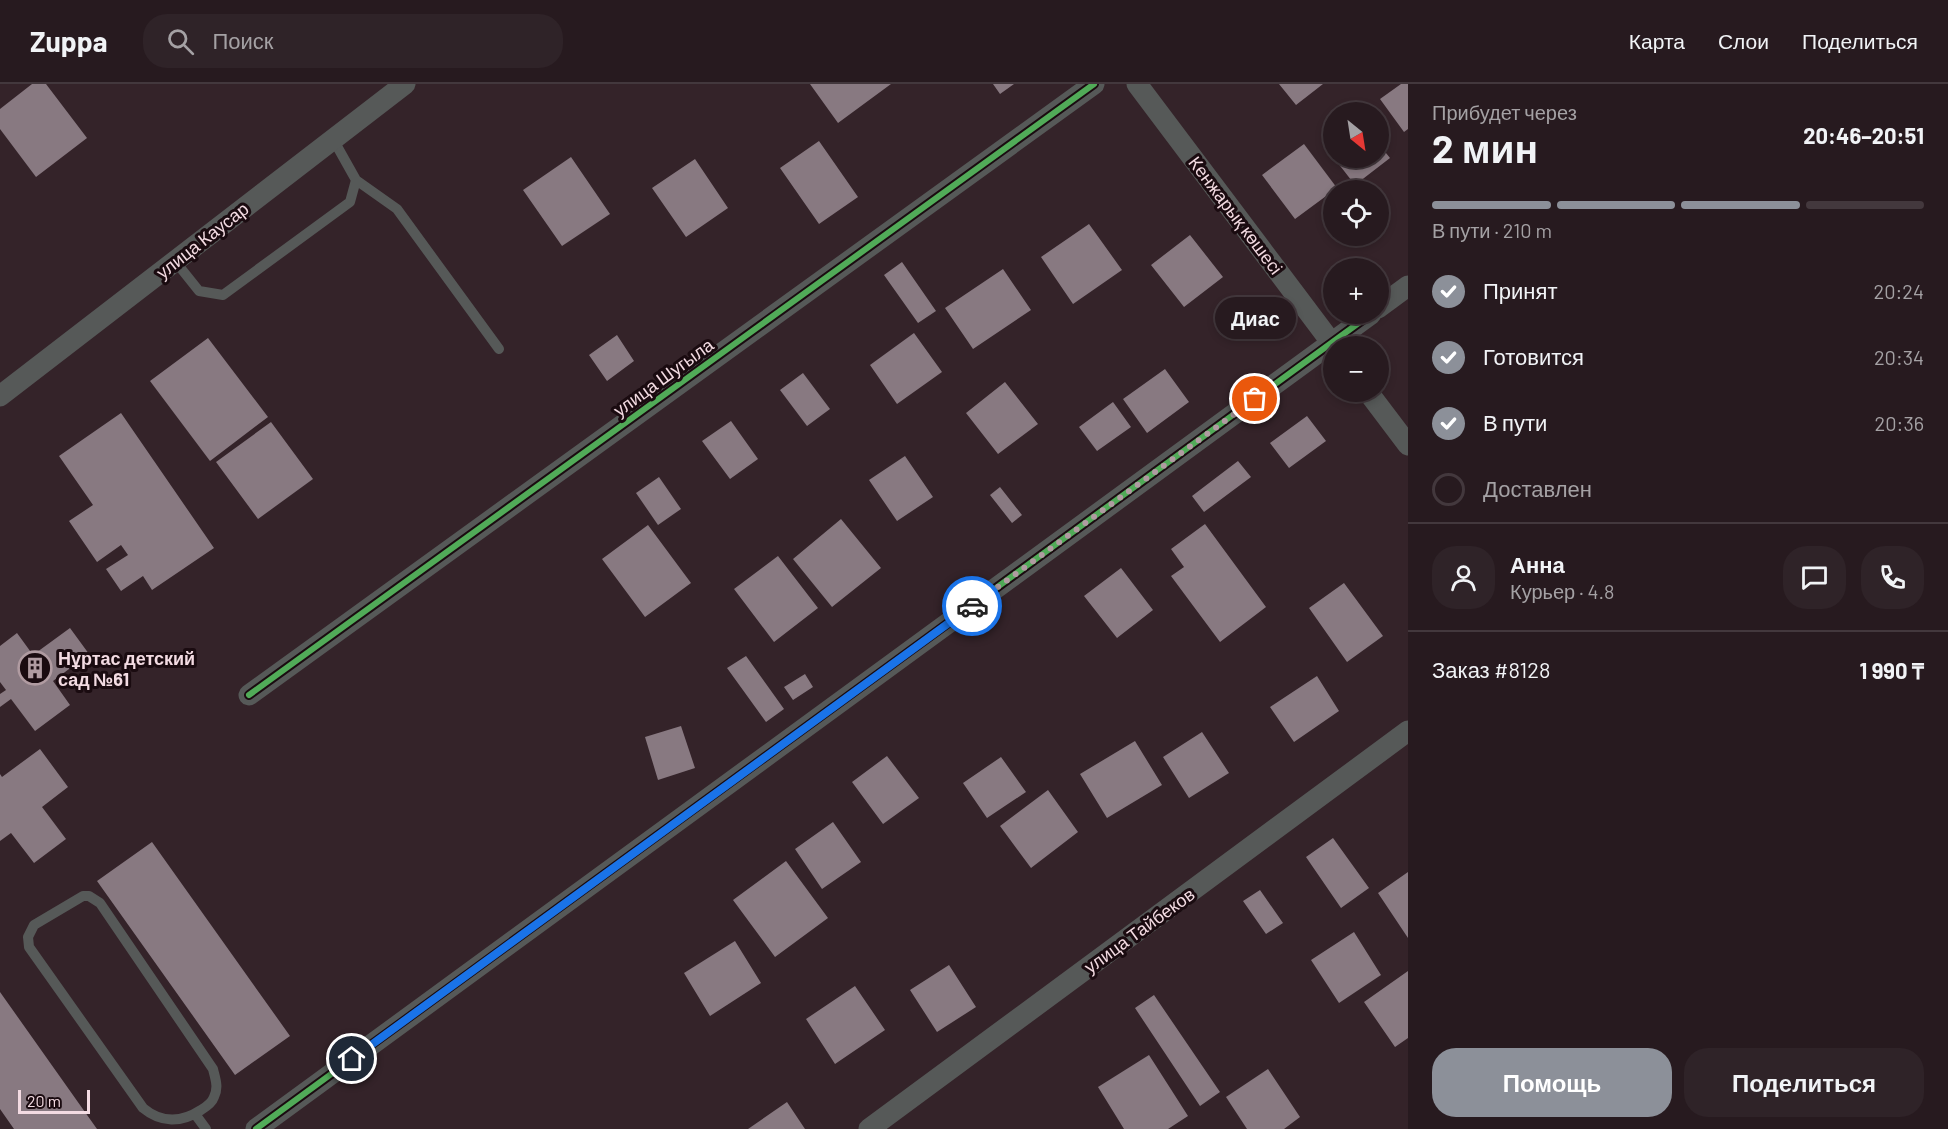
<!DOCTYPE html>
<html lang="ru">
<head>
<meta charset="utf-8">
<style>
	body { margin:0; font-family:Barlow,sans-serif; background:#2f2328; color:#f1f3f6; height:100vh; display:flex; flex-direction:column; font-size:22px; white-space:nowrap }
	* { box-sizing:border-box; margin:0 }
	p { font-size:20px; color:#a4a1a4 }
	.icon { flex:none; width:33px; height:33px; fill:none; stroke:currentColor; stroke-width:2; stroke-linecap:round; stroke-linejoin:round }
	.map { position:relative; flex:1; overflow:hidden }
	.details { display:flex; flex-direction:column; background:#271a1f; width:540px }
	.details>* { flex:none }
	.needle { width:39px; rotate:150deg }
	.buttons { position:absolute; left:1323px; top:18px; display:grid; gap:12px }
	.buttons a { display:grid; place-items:center; width:66px; height:66px; border-radius:50%; background:#271a1f; box-shadow:0 3px 9px #0003,0 0 0 2px #43383d; font-size:30px }
	.scale { position:absolute; left:18px; bottom:15px; width:72px; box-sizing:border-box; padding-left:6px; border:3px solid #f3dbe2; border-top:0; font-size:16px; line-height:21px; white-space:nowrap; color:#f3dbe2; -webkit-text-stroke:4px #1a0b10; paint-order:stroke }
	.pin { position:absolute; display:grid; place-items:center; width:51px; height:51px; color:#fff; margin:-26px; border:3px solid #fff; border-radius:50%; box-shadow:0 2px 6px #0007 }
	.courier { position:absolute; display:grid; place-items:center; width:60px; height:60px; margin:-30px; border:4px solid #1a73e8; border-radius:50%; background:#fff; color:#222; box-shadow:0 2px 8px #0007 }
	.bubble { position:absolute; height:42px; border-radius:21px; background:#271a1f; box-shadow:0 3px 9px #0003,0 0 0 2px #43383d; font-size:20px; font-weight:700; line-height:42px; text-align:center }
	.headline em { font-style:normal; font-weight:700 }
	.headline div { display:flex; flex-direction:column-reverse }
	.headline { display:flex; align-items:center; justify-content:space-between; height:102px; padding:0 24px }
	h1 { font-size:39px; font-weight:700; line-height:45px }
	.bar { display:grid; grid-template-columns:repeat(4,1fr); gap:9px 6px; align-content:center; height:72px; padding:0 24px }
	.bar i { height:8px; border-radius:4px; background:#43383d }
	.bar .selected { background:#8c9099 }
	.bar p { grid-column:span 4 }
	.line { display:flex; align-items:center; gap:15px; padding:0 24px; border-top:2px solid #43383d }
	.line div { flex:1 }
	.round { display:grid; place-items:center; flex:none; width:63px; height:63px; border-radius:24px; background:#2f2328 }
	ol { padding:0 24px; list-style:none }
	li { display:flex; align-items:center; gap:18px; height:66px }
	li p { margin-inline-start:auto }
	li .icon { padding:6px; border-radius:50%; background:#8c9099; color:#fff; stroke-width:4 }
	li:last-child { color:#a4a1a4 }
	li i { width:33px; height:33px; border:3px solid #43383d; border-radius:50% }
	.cta { display:flex; gap:12px; margin-top:auto; padding:12px 24px }
	.cta a { flex:1; height:69px; border-radius:24px; background:#8c9099; color:#fff; font-size:24px; font-weight:700; line-height:69px; text-align:center }
	.cta a+a { background:#2f2328; color:#f1f3f6 }
	header { display:flex; align-items:center; gap:36px; box-sizing:border-box; height:84px; padding:0 30px; background:#271a1f; border-bottom:2px solid #43383d }
	header strong { font-size:28px }
	nav { display:flex; gap:33px; margin-inline-start:auto; font-size:21px }
	.search { width:420px; height:54px; background:#2f2328; display:flex; align-items:center; gap:15px; box-sizing:border-box; padding:0 21px; border-radius:24px; color:#a4a1a4; font-size:22px }
	main { display:flex; flex:1; min-height:0 }
	.map>svg:first-child { display:block }
	.building { fill:#887981 }
	.lines { fill:none; stroke-linecap:round; stroke-linejoin:round }
	.lane { stroke:#565958; stroke-width:10 }
	.street { stroke:#565958; stroke-width:21 }
	.cycleway-casing { stroke:#1a0b10; stroke-width:10 }
	.cycleway { stroke:#51ab58; stroke-width:6 }
	.done { stroke:#b09ba1; stroke-width:6; stroke-dasharray:0 10.8 }
	.route { stroke:#1a73e8; stroke-width:8 }
	.labels { text-anchor:middle; dominant-baseline:central; stroke-width:6; stroke-linejoin:round; paint-order:stroke }
	.street-label { font-size:18px; fill:#f3dbe2; stroke:#1a0b10 }
	.poi-label { font-size:18px; font-weight:bold; fill:#f3dbe2; stroke:#1a0b10; text-anchor:start }
</style>
</head>
<body>
<header>
<strong>Zuppa</strong>
<div class="search"><svg class="icon" aria-label="search" viewBox="0 0 24 24"><circle cx="10" cy="10" r="6"/><path d="M15 15l6 6"/></svg>Поиск</div>
<nav><a>Карта</a><a>Слои</a><a>Поделиться</a></nav>
</header>
<main>
<div class="map">
<svg width="1408" height="1045" viewBox="0 0 1408 1045">
	<rect width="100%" height="100%" fill="#342329"/>
	<path class="building" d="M 32,0 L 46,0 L 87,54 L 36,93 L 0,45 L 0,25 Z
		M 810,0 L 891,0 L 838,39 Z
		M 993,0 L 1014,0 L 1000,10 Z
		M 1279,0 L 1323,0 L 1296,21 Z
		M 1401,0 L 1408,0 L 1408,45 L 1404,48 L 1380,15 Z
		M 819,57 L 858,113 L 819,140 L 780,84 Z
		M 1378,59 L 1390,74 L 1355,101 L 1334,74 L 1378,74 Z
		M 1304,60 L 1337,104 L 1295,135 L 1262,91 Z
		M 571,73 L 610,130 L 562,162 L 523,106 Z
		M 695,75 L 728,124 L 686,153 L 652,104 Z
		M 1089,140 L 1122,186 L 1073,220 L 1041,173 Z
		M 1190,151 L 1223,193 L 1184,223 L 1151,181 Z
		M 902,178 L 936,227 L 918,239 L 884,191 Z
		M 1003,185 L 1031,226 L 973,265 L 945,224 Z
		M 914,249 L 942,288 L 897,320 L 870,281 Z
		M 617,251 L 634,277 L 607,297 L 589,271 Z
		M 208,254 L 268,333 L 210,377 L 150,297 Z
		M 1165,285 L 1189,318 L 1147,349 L 1123,315 Z
		M 803,289 L 830,325 L 807,342 L 780,306 Z
		M 1005,298 L 1038,340 L 998,370 L 966,329 Z
		M 1113,318 L 1131,343 L 1097,367 L 1079,343 Z
		M 121,329 L 214,464 L 152,506 L 143,492 L 121,507 L 106,485 L 128,471 L 121,461 L 97,478 L 69,437 L 93,421 L 59,372 Z
		M 1307,332 L 1326,357 L 1289,384 L 1270,359 Z
		M 731,337 L 758,375 L 730,395 L 702,357 Z
		M 271,338 L 313,395 L 258,435 L 216,378 Z
		M 905,372 L 933,413 L 897,437 L 869,396 Z
		M 1238,377 L 1251,393 L 1204,428 L 1192,412 Z
		M 659,393 L 681,425 L 658,441 L 636,409 Z
		M 1000,403 L 1022,431 L 1012,439 L 990,411 Z
		M 841,435 L 881,484 L 832,523 L 793,475 Z
		M 1205,440 L 1266,523 L 1220,558 L 1171,492 L 1184,483 L 1171,465 Z
		M 648,441 L 691,499 L 645,533 L 602,475 Z
		M 778,472 L 818,524 L 774,558 L 734,505 Z
		M 1121,484 L 1153,526 L 1117,554 L 1084,512 Z
		M 1344,499 L 1383,552 L 1347,578 L 1309,524 Z
		M 70,544 L 89,570 L 53,597 L 70,621 L 35,647 L 11,615 L 0,623 L 0,610 L 6,606 L 0,598 L 0,562 L 17,549 L 33,571 Z
		M 746,572 L 784,625 L 766,638 L 727,584 Z
		M 805,590 L 813,603 L 793,616 L 784,603 Z
		M 1317,592 L 1339,627 L 1294,658 L 1270,623 Z
		M 681,642 L 695,684 L 658,696 L 645,653 Z
		M 1202,648 L 1229,689 L 1189,714 L 1163,673 Z
		M 1135,657 L 1162,701 L 1107,734 L 1080,690 Z
		M 40,665 L 68,703 L 42,723 L 66,755 L 34,779 L 11,749 L 0,757 L 0,690 L 2,693 Z
		M 887,672 L 919,714 L 883,740 L 852,698 Z
		M 1001,673 L 1026,708 L 987,734 L 963,699 Z
		M 1048,706 L 1078,748 L 1031,784 L 1000,742 Z
		M 833,738 L 861,778 L 822,805 L 795,765 Z
		M 1333,754 L 1369,804 L 1341,824 L 1306,773 Z
		M 152,758 L 290,952 L 235,991 L 97,797 Z
		M 786,777 L 828,834 L 775,873 L 733,816 Z
		M 1408,788 L 1408,854 L 1378,809 Z
		M 1260,806 L 1283,839 L 1266,850 L 1243,817 Z
		M 1354,848 L 1381,891 L 1339,919 L 1311,876 Z
		M 735,857 L 761,899 L 710,932 L 684,889 Z
		M 949,881 L 976,923 L 937,948 L 910,906 Z
		M 1408,887 L 1408,954 L 1395,963 L 1364,918 Z
		M 855,902 L 885,946 L 835,980 L 806,935 Z
		M 0,908 L 97,1045 L 14,1045 L 0,1025 Z
		M 1154,911 L 1220,1008 L 1200,1022 L 1135,924 Z
		M 1149,971 L 1188,1032 L 1168,1045 L 1124,1045 L 1098,1003 Z
		M 1268,985 L 1300,1033 L 1284,1045 L 1247,1045 L 1226,1013 Z
		M 787,1018 L 805,1045 L 748,1045 Z"/>
	<g class="lines">
		<path class="lane" d="M 333,55 L 356,96 L 397,125 L 499,265
			M 175,177 L 199,207 L 223,211 L 350,118 L 356,96
			M 83,812 L 89,812 L 100,819 L 213,985 C 215,994 219,1003 214,1013 C 212,1019 206,1023 201,1026 C 181,1039 161,1039 143,1024 L 29,863 L 28,853 L 34,841 Z
			M 195,1030 L 206,1045"/>
		<path class="street" d="M 1137,0 L 1334,262
			M 1378,224 L 1408,202
			M 1368,308 L 1408,361
			M 0,312 L 405,0
			M 249,611 L 1094,0
			M 256,1045 L 1371,230
			M 869,1045 L 1408,647"/>
		<g class="cycleway-casing">
			<path id="cycleway" d="M 249,611 L 1094,0
				M 256,1045 L 1371,230"/>
		</g>
		<use href="#cycleway" class="cycleway"/>
	</g>
	<g class="lines">
		<path class="done" d="M 972,522 L 1255,315"/>
		<path class="route" d="M 352,975 L 972,522"/>
	</g>
	<defs>
		<g id="building-ring" transform="scale(1.725)"><circle r="9.5" fill="#1a0b10" stroke="#b09ba1" stroke-width="1.5"/><path d="M-4-6H4V6H1V3H-1V6H-4ZM-2.5-4.3h1.7v1.8h-1.7ZM.8-4.3h1.7v1.8H.8ZM-2.5-1h1.7V.8h-1.7ZM.8-1h1.7V.8H.8Z" fill="#b09ba1"/></g>
	</defs>
	<g fill-rule="evenodd">
		<use href="#building-ring" x="35" y="584"/>
	</g>
	<g class="labels">
		<g class="street-label">
			<text transform="translate(1236 131) rotate(53)">Кенжарық көшесі</text>
			<text transform="translate(202 156) rotate(-38)">улица Каусар</text>
			<text transform="translate(663 293) rotate(-36)">улица Шугыла</text>
			<text transform="translate(1139 846) rotate(-36)">улица Тайбеков</text>
		</g>
		<g class="poi-label">
			<text x="58" y="574">Нұртас детский<tspan x="58" dy="21">сад №61</tspan></text>
		</g>
	</g>
</svg>
<div class="buttons">
<a><svg class="needle" viewBox="-14 -14 28 28"><path d="M0-13l5 13h-10z" fill="#e53935"/><path d="M0 13l5-13h-10z" fill="#a4a1a4"/></svg></a>
<a><svg class="icon" aria-label="locate" viewBox="0 0 24 24"><circle cx="12" cy="12" r="6"/><path d="M12 2v4M12 18v4M2 12h4M18 12h4"/></svg></a>
<a>+</a>
<a>−</a>
</div>
<div class="scale">20 m</div>
<div class="pin" style="left:1255px;top:315px;background:#ea580c"><svg class="icon" aria-label="bag" viewBox="0 0 24 24"><path d="M5 8h14l-1 12H6zM9 8a3 3 0 0 1 6 0"/></svg></div>
<div class="pin" style="left:352px;top:975px;background:#1f2937"><svg class="icon" aria-label="home" viewBox="0 0 24 24"><path d="M3 11l9-7 9 7M6 9v11h12V9"/></svg></div>
<div class="courier" style="left:972px;top:522px"><svg class="icon" aria-label="car" viewBox="0 0 24 24"><path d="M5 17H2v-5l4-1 3-4h7l3 4 3 1v5h-3M9 17h6M6 11h13"/><circle cx="7" cy="17" r="2"/><circle cx="17" cy="17" r="2"/></svg></div>
<div class="bubble" style="left:1215px;top:213px;width:81px">Диас</div>
</div>
<section class="details">
<div class="headline"><div><h1>2 мин</h1><p>Прибудет через</p></div><em>20:46–20:51</em></div>
<div class="bar"><i class="selected"></i><i class="selected"></i><i class="selected"></i><i></i><p>В пути · 210 m</p></div>
<ol>
<li><svg class="icon" aria-label="check" viewBox="0 0 24 24"><path d="M5 12l5 5 9-10"/></svg>Принят<p>20:24</p></li>
<li><svg class="icon" aria-label="check" viewBox="0 0 24 24"><path d="M5 12l5 5 9-10"/></svg>Готовится<p>20:34</p></li>
<li><svg class="icon" aria-label="check" viewBox="0 0 24 24"><path d="M5 12l5 5 9-10"/></svg>В пути<p>20:36</p></li>
<li><i></i>Доставлен</li>
</ol>
<div class="line" style="height:108px"><a class="round"><svg class="icon" aria-label="person" viewBox="0 0 24 24"><circle cx="12" cy="8" r="4"/><path d="M4 21q1-7 8-7t8 7"/></svg></a><div><b>Анна</b><p>Курьер · 4.8</p></div><a class="round"><svg class="icon" aria-label="chat" viewBox="0 0 24 24"><path d="M4 5h16v11H9l-5 4z"/></svg></a><a class="round"><svg class="icon" aria-label="phone" viewBox="0 0 24 24"><path d="M5 4h4l2 5-3 2q2 4 5 5l2-3 5 2v4C11 20 4 13 5 4z"/></svg></a></div>
<div class="line" style="height:78px"><div>Заказ #8128</div><b>1 990 ₸</b></div>
<div class="cta"><a>Помощь</a><a>Поделиться</a></div>
</section>
</main>
</body>
</html>
